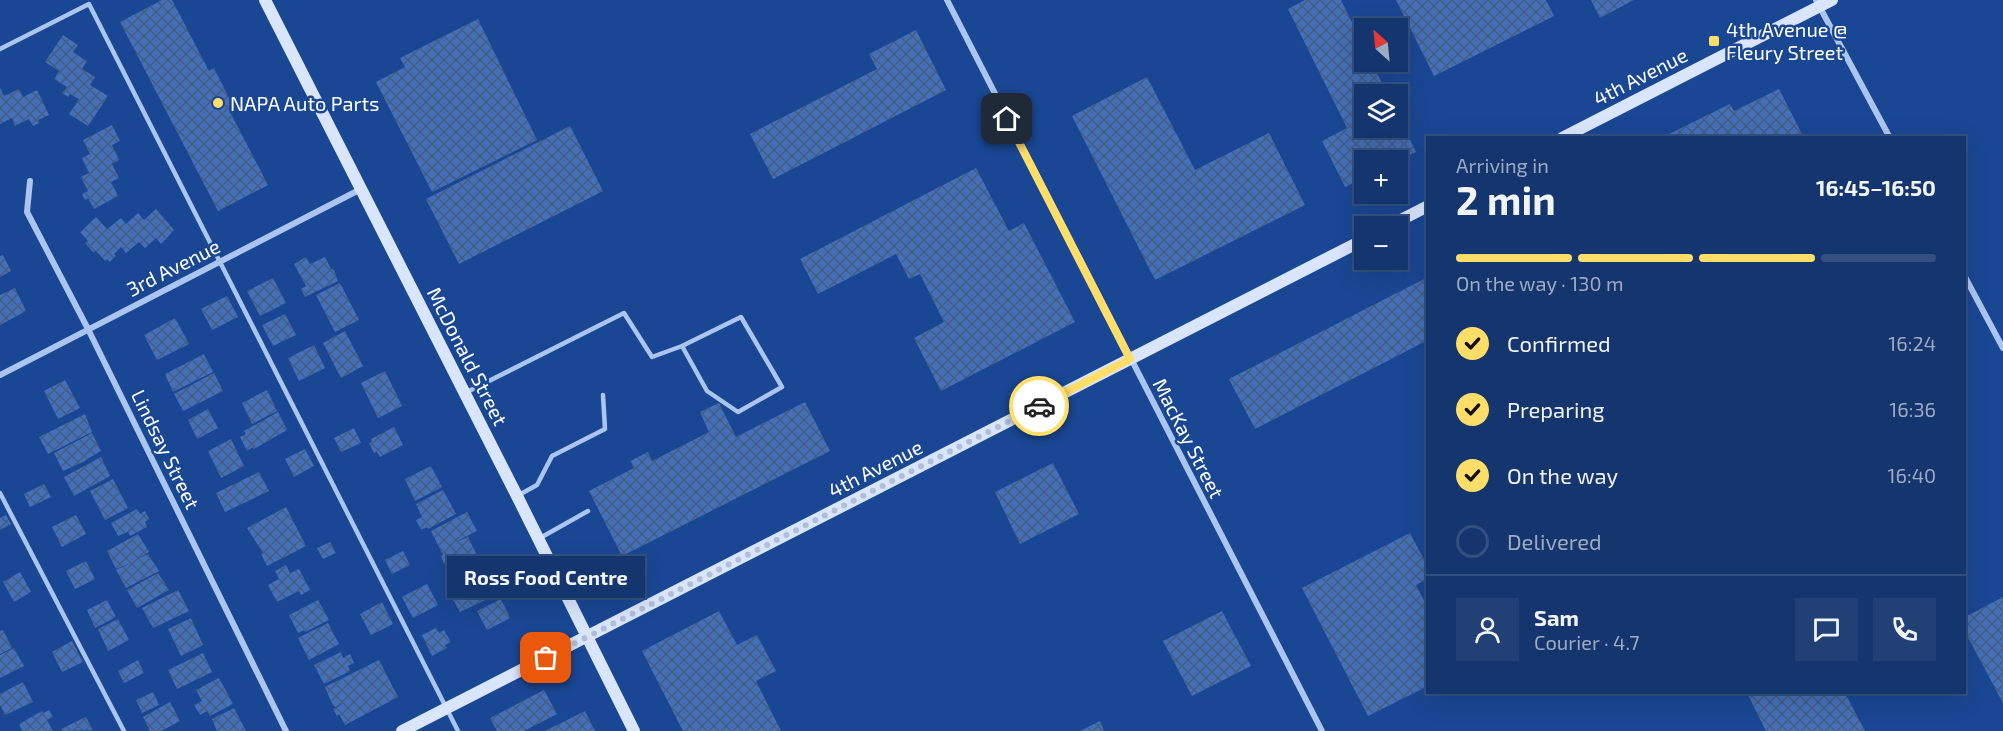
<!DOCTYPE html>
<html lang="en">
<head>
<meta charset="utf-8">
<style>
	body { margin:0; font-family:"Exo 2",sans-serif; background:#214076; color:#f1f3f6; height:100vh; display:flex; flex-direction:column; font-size:22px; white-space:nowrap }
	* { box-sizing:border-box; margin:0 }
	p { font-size:20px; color:#9dabc2 }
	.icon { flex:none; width:33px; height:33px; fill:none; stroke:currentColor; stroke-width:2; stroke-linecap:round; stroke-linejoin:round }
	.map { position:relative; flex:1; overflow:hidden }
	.panel { position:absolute; left:1426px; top:136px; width:540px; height:558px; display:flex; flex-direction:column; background:#14356e; border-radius:0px; box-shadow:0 6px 24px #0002,0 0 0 2px #335081 }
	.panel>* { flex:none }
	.needle { width:39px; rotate:333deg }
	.buttons { position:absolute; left:1354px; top:18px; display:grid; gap:12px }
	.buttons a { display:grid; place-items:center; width:54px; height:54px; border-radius:0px; background:#14356e; box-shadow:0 6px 24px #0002,0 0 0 2px #335081; font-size:30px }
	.pin { position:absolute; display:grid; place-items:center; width:51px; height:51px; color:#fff; margin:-26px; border-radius:12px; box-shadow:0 3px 9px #0006 }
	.courier { position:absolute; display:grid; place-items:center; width:60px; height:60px; margin:-30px; border:4px solid #ffdd69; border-radius:50%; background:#fff; color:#222; box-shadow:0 2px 8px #0007 }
	.bubble { position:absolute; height:42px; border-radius:0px; background:#14356e; box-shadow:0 6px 24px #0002,0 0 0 2px #335081; font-size:20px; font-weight:700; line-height:42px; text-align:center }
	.head em { font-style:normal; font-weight:700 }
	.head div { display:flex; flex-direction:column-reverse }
	.head { display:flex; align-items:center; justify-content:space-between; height:102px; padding:0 30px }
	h1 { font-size:39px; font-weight:700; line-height:45px }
	.bar { display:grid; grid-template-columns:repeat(4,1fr); gap:9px 6px; align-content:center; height:72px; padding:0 30px }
	.bar i { height:8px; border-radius:4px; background:#335081 }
	.bar .active { background:#ffdd69 }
	.bar p { grid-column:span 4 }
	.line { display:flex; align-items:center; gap:15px; padding:0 30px; border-top:2px solid #335081 }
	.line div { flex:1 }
	.round { display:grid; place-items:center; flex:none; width:63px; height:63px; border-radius:0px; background:#214076 }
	ol { padding:0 30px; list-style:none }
	li { display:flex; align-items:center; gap:18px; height:66px }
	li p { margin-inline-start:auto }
	li .icon { padding:6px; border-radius:50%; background:#ffdd69; color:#111; stroke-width:4 }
	li:last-child { color:#9dabc2 }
	li i { width:33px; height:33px; border:3px solid #335081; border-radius:50% }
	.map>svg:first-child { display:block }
	.building { fill:url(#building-cross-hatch) }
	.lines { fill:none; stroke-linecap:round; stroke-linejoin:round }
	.lane { stroke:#aac5ef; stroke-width:4.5 }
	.street { stroke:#aac5ef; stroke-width:6 }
	.secondary { stroke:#d8e5fb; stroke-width:12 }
	.done { stroke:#afbfd9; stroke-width:6; stroke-dasharray:0 10.8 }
	.route { stroke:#ffdd69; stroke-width:8 }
	.poi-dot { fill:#ffdd69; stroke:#1a4793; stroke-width:2 }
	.labels { text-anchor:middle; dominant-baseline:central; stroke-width:5; stroke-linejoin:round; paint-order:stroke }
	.poi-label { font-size:20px; fill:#fff; stroke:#1a4793; text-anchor:start }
	.street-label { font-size:20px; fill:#fff; stroke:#1a4793 }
</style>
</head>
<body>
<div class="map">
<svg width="2003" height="731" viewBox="0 0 2003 731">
	<defs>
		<pattern id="building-cross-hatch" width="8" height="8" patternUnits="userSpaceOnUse" patternTransform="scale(1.5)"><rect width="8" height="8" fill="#4270ba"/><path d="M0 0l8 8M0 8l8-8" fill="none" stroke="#485c7e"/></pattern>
	</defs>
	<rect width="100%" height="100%" fill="#1a4793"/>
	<path class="building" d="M 162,0 L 172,0 L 209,71 L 214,68 L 234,108 L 229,110 L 268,185 L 218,211 L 120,22 Z
		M 1305,0 L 1341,0 L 1365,49 L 1365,62 L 1371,62 L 1388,94 L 1365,94 L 1365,128 L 1398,128 L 1398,115 L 1416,152 L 1399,160 L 1365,160 L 1365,178 L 1345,187 L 1322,141 L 1347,128 L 1288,9 Z
		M 1396,0 L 1546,0 L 1554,16 L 1434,76 Z
		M 1591,0 L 1634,0 L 1600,18 Z
		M 478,19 L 537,140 L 432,192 L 376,82 L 405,67 L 400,58 Z
		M 916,30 L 946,90 L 773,179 L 750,134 L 877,69 L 869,54 Z
		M 63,35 L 78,45 L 73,52 L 87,61 L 82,69 L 95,77 L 90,85 L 108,96 L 88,126 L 69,114 L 79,99 L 70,94 L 68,97 L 62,93 L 67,87 L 54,79 L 59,71 L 45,62 Z
		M 1147,77 L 1195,170 L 1269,133 L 1305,205 L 1155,280 L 1072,116 Z
		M 0,88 L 4,96 L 19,89 L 23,97 L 37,90 L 49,115 L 38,120 L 39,123 L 33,126 L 29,119 L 15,126 L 12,118 L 0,124 Z
		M 1779,89 L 1804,138 L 1661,138 L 1730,104 L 1734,111 Z
		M 112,125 L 120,141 L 112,145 L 119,160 L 112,164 L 119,178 L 111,182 L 118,196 L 94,209 L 88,198 L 85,200 L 82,194 L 88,191 L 81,177 L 89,173 L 82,158 L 90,154 L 83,140 Z
		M 570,126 L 603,191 L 459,264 L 426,199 Z
		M 976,168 L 1009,231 L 1024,223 L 1075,322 L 941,391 L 914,338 L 944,322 L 920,274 L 909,279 L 896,254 L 818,294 L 800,259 Z
		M 156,209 L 174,230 L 166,239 L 161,244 L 156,238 L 145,248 L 139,242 L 126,253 L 121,247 L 114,254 L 116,256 L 110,262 L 107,259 L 105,261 L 96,251 L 93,252 L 85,243 L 88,241 L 80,232 L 96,217 L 107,229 L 121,218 L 126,224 L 138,213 L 144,220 Z
		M 3,255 L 11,271 L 0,277 L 0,256 Z
		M 306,257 L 310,264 L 325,257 L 331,269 L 334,270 L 338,281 L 305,297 L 301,289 L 306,286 L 294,264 Z
		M 1428,277 L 1428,340 L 1255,429 L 1229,379 Z
		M 273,278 L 286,303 L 260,316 L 247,291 Z
		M 340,283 L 359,320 L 335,332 L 316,295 Z
		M 15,288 L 26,311 L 0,325 L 0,295 Z
		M 227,296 L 238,317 L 212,330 L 201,309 Z
		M 285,314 L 296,335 L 273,346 L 262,325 Z
		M 175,318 L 189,344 L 157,360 L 144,335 Z
		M 345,331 L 363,366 L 341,378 L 323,343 Z
		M 314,345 L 325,368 L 299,381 L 288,358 Z
		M 204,354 L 213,372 L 173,392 L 165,374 Z
		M 385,371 L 402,406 L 378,418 L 361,383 Z
		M 214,373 L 223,391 L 183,411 L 174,394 Z
		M 65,380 L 80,408 L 58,419 L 44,391 Z
		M 267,390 L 277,411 L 252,424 L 242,403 Z
		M 805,402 L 830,451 L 622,556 L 589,491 L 634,468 L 630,461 L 648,452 L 652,461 L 709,432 L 700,412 L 719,403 L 736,437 Z
		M 208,409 L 218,428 L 197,439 L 188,420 Z
		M 278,412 L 287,430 L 254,449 L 253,447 L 247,451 L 240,437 L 246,434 L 244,431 Z
		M 85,414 L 92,432 L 48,454 L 39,437 Z
		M 394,427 L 403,445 L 380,457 L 377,452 L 374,453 L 369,443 L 372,442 L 371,439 Z
		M 354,428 L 361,443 L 341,452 L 334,438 Z
		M 92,433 L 101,451 L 87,459 L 85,461 L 63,471 L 54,453 Z
		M 231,439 L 244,466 L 221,478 L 208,451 Z
		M 305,449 L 314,466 L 294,477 L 285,459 Z
		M 101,457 L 110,476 L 74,496 L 64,477 Z
		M 1053,463 L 1079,514 L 1020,544 L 995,492 Z
		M 431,466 L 442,487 L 415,501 L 405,479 Z
		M 259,472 L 269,491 L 225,512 L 216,493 Z
		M 113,479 L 128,508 L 105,520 L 90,491 Z
		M 44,484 L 51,497 L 30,507 L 24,494 Z
		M 443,490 L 456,514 L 428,529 L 427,527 L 421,530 L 416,520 L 422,517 L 416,504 Z
		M 286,507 L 306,546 L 267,566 L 261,554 L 263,553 L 247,528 Z
		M 137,509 L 140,514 L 145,511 L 149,519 L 145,522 L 147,527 L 130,536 L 128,532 L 118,536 L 111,523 Z
		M 467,512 L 477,531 L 455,542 L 468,537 L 476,553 L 449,567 L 447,562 L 444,564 L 441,556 L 443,555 L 431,531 Z
		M 6,515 L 11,524 L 0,530 L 0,518 Z
		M 76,515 L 86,534 L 62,547 L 52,527 Z
		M 1410,533 L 1428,567 L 1428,579 L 1416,585 L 1428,608 L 1428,686 L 1368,716 L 1302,588 Z
		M 138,534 L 149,552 L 137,559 L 148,554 L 159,571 L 126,588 L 116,570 L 133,562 L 116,569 L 107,551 Z
		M 330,542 L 336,553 L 323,559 L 317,548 Z
		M 403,551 L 410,565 L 392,574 L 385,560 Z
		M 86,561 L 95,579 L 75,589 L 66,571 Z
		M 286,565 L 290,573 L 299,569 L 310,590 L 301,595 L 299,591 L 277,602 L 268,585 L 279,579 L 275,571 Z
		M 20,572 L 31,592 L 14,602 L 3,582 Z
		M 158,573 L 169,590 L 137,608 L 127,590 Z
		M 487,573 L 498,594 L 460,612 L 449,592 Z
		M 427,584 L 438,605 L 413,618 L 402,597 Z
		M 178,590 L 189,611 L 153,628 L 142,608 Z
		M 2003,597 L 2003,703 L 1965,632 L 1965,617 Z
		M 501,599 L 510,618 L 487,630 L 477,611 Z
		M 107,600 L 116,617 L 95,628 L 87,610 Z
		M 318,600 L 329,620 L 305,632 L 304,630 L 298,633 L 289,615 Z
		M 382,602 L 393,624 L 371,635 L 360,614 Z
		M 719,611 L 737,645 L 757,635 L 776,671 L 756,681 L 781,731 L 683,731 L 642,651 Z
		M 1222,611 L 1251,666 L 1192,696 L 1163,641 Z
		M 191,618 L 203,645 L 181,656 L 168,629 Z
		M 118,619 L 129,640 L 108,651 L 98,629 Z
		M 328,623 L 339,644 L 309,660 L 298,638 Z
		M 436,628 L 439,633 L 444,630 L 451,642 L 445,645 L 447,648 L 432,656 L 422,635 Z
		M 3,630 L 12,648 L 0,654 L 0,631 Z
		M 72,641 L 83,662 L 62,672 L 52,652 Z
		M 14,648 L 24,666 L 0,678 L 0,655 Z
		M 341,652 L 343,658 L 350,654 L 354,663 L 348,666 L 350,671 L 324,684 L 314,665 Z
		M 203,653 L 212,672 L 177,689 L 168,670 Z
		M 138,660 L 144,673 L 124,683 L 118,671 Z
		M 379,660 L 398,697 L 345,725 L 339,714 L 337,716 L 333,709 L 346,702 L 335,707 L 332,704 L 325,687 Z
		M 219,678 L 233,704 L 210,716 L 207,711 L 200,715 L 194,705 L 202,701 L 196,690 Z
		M 23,682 L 33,702 L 5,715 L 0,705 L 0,694 Z
		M 544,690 L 557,714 L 524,731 L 497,731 L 490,718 Z
		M 153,692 L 159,705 L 142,713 L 136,700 Z
		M 1747,693 L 1845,693 L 1865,731 L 1766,731 Z
		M 170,702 L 180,721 L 161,731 L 150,731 L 143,717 Z
		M 234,708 L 246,731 L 217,731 L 212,719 Z
		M 49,710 L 53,717 L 47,720 L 53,731 L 22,731 L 19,724 L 42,711 L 43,713 Z
		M 585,711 L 595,731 L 545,731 Z
		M 86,717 L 93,730 L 62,731 L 61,729 Z
		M 1100,721 L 1104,731 L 1080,731 Z"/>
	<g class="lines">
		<path class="lane" d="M 0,49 L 89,4 L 458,731
			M 465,393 L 624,313 L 652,357 L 682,346 L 741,317 L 782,387 L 738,412 L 707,391 L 682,346
			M 0,493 L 124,731
			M 517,496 L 537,485 L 552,456 L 605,429 L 603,395
			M 540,538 L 588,511"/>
		<path class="street" d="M 947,0 L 1322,731
			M 1816,0 L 1890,138
			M 30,181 L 27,212 L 88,329 L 286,731
			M 1965,277 L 2003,348
			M 0,375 L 361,189"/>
		<path class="secondary" d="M 265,0 L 517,496 L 634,731
			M 1562,138 L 1832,0
			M 1389,226 L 1428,206
			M 402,731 L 1365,239"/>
	</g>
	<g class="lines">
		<path class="done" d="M 546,658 L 1039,406"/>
		<path class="route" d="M 1007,119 L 1130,359 L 1039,406"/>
	</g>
	<g class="poi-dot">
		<rect x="1708" y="35" width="12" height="12" rx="3"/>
		<circle cx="218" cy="103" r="6"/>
	</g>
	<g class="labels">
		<g class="poi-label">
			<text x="1726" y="29">4th Avenue @<tspan x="1726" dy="23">Fleury Street</tspan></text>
			<text x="230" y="103">NAPA Auto Parts</text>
		</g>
		<g class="street-label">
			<text transform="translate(1640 76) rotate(-27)">4th Avenue</text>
			<text transform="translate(173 267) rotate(-27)">3rd Avenue</text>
			<text transform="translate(468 356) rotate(63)">McDonald Street</text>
			<text transform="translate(1189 438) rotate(63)">MacKay Street</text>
			<text transform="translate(166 449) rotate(64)">Lindsay Street</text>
			<text transform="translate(875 468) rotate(-27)">4th Avenue</text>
		</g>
	</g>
</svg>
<div class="buttons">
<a><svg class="needle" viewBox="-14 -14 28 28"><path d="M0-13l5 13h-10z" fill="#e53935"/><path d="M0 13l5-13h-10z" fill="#9dabc2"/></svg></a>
<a><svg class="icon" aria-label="layers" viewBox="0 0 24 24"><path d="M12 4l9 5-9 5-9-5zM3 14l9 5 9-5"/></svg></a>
<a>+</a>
<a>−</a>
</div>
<div class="pin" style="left:546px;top:658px;background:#ea580c"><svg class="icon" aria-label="bag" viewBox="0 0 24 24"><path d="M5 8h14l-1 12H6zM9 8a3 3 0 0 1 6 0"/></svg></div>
<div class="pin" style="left:1007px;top:119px;background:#1f2937"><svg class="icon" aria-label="home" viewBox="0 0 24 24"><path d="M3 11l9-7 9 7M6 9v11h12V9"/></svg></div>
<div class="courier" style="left:1039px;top:406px"><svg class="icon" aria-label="car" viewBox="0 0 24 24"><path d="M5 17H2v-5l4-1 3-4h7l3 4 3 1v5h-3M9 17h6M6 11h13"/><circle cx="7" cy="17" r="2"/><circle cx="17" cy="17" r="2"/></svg></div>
<div class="bubble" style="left:447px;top:556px;width:198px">Ross Food Centre</div>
<section class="panel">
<div class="head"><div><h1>2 min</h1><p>Arriving in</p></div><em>16:45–16:50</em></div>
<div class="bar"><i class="active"></i><i class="active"></i><i class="active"></i><i></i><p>On the way · 130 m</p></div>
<ol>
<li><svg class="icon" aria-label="check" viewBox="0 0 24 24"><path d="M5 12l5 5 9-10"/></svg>Confirmed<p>16:24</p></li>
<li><svg class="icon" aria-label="check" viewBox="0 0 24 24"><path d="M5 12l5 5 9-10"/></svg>Preparing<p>16:36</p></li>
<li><svg class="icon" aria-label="check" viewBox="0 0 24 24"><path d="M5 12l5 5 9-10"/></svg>On the way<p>16:40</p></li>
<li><i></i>Delivered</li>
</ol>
<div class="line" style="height:108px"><a class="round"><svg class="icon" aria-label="person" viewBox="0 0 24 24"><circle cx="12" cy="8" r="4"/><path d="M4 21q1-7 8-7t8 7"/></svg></a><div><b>Sam</b><p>Courier · 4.7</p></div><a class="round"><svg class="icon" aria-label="chat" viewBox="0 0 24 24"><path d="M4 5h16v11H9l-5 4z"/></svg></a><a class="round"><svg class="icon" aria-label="phone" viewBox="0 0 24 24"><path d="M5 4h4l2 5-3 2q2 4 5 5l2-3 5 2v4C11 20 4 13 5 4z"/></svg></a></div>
</section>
</div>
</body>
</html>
